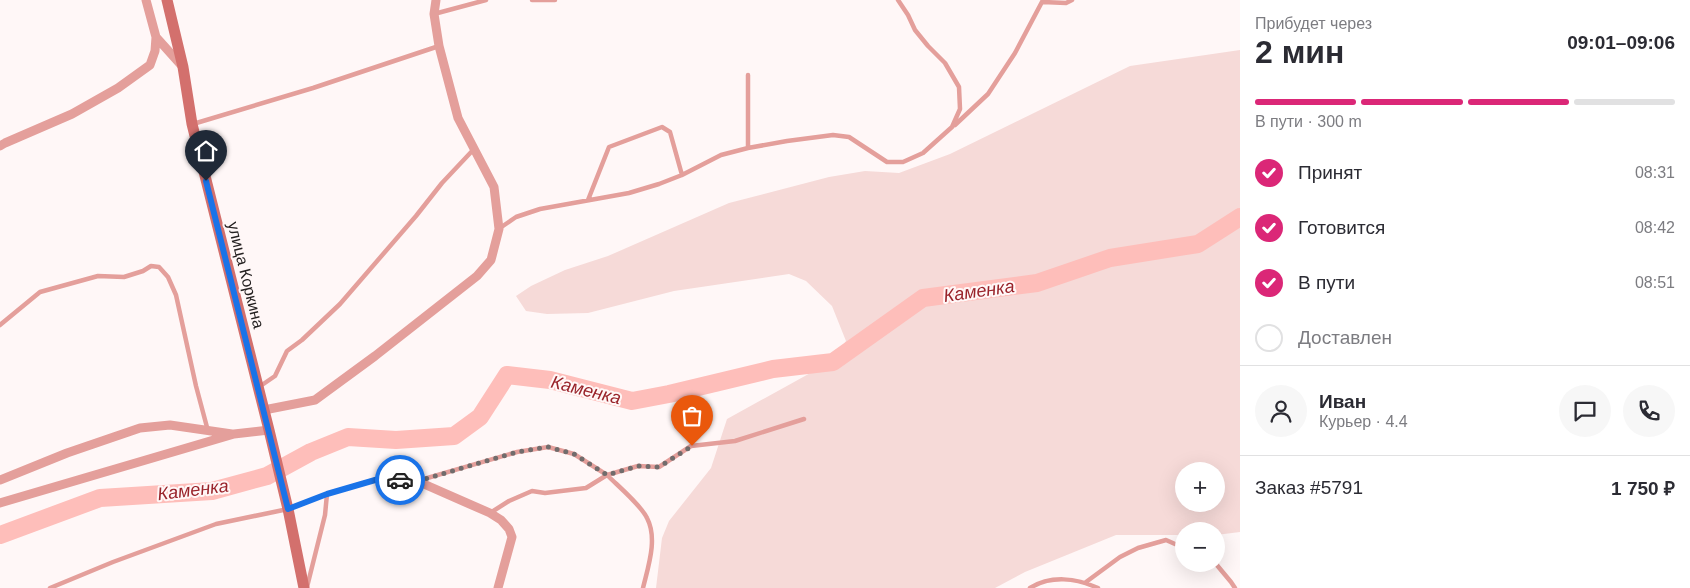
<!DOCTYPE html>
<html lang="ru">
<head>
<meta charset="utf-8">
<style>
	body { margin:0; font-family:Helvetica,sans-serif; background:#f7f7f7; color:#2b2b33; height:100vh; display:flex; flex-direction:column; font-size:19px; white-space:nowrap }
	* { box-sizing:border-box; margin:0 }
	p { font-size:16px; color:#7c7c81 }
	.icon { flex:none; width:28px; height:28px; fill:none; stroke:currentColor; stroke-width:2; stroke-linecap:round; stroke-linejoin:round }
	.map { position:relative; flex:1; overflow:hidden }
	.panel { display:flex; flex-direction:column; background:#fff; width:450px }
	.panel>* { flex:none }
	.fabs { position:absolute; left:1175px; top:462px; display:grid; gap:10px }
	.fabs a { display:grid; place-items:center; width:50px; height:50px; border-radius:50%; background:#fff; box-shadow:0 5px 20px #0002; font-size:25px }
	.pin { position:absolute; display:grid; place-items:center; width:42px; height:42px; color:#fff; margin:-51px -21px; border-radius:50% 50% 50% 0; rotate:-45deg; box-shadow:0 0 5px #0007 }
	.pin .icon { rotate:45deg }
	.courier { position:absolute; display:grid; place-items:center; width:50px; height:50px; margin:-25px; border:4px solid #1a73e8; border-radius:50%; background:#fff; color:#222; box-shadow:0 1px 6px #0007 }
	.overview em { font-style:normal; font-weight:700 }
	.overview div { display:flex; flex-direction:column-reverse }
	.overview { display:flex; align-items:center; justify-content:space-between; height:85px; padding:0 15px }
	h1 { font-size:32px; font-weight:700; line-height:38px }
	.bar { display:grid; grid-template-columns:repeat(4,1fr); gap:8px 5px; align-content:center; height:60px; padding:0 15px }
	.bar i { height:6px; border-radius:4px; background:#e1e1e2 }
	.bar .current { background:#db2777 }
	.bar p { grid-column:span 4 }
	.line { display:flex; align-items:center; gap:12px; padding:0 15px; border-top:1px solid #e1e1e2 }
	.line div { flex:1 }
	.round { display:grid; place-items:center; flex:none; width:52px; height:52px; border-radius:26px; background:#f7f7f7 }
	ol { padding:0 15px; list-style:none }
	li { display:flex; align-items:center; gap:15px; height:55px }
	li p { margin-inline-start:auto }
	li .icon { padding:5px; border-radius:50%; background:#db2777; color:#fff; stroke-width:4 }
	li:last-child { color:#7c7c81 }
	li i { width:28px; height:28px; border:2px solid #e1e1e2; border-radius:50% }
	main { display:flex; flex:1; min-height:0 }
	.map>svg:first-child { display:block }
	.green { fill:#f6dad8; fill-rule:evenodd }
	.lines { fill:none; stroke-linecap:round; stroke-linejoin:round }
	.river { stroke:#febeba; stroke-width:18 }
	.service { stroke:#e49f9b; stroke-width:4.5 }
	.minor { stroke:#e49f9b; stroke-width:9 }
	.secondary { stroke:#d3706d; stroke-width:11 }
	.done { stroke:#716c6c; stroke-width:5; stroke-dasharray:0 9 }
	.route { stroke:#1a73e8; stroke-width:6 }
	.labels { text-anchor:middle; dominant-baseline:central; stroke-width:4; stroke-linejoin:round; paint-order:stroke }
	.street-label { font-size:16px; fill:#252121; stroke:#fff7f7 }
	.water-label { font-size:18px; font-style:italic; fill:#99232a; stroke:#fff7f7 }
</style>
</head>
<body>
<main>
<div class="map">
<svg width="1240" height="588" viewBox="0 0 1240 588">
	<rect width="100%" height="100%" fill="#fff7f7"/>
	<path class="green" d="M 1240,50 L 1240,532 L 1216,535 L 1216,531 L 1184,531 L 1184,535 L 1116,535 L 1025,572 L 995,588 L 656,588 L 662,538 L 669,521 L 711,468 L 727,419 L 823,366 L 838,352 L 846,341 L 832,306 L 806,281 L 789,274 L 674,291 L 588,313 L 547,314 L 526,311 L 516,296 L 531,286 L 565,270 L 608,256 L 729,203 L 829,177 L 865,171 L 899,173 L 950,154 L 1130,66 ZM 1184,471 L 1216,471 L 1216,504 L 1184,504 Z"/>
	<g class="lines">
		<path class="river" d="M 0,535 L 100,498 L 212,491 L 267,476 L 311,452 L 348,437 L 396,440 L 454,436 L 480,417 L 507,375 L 550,380 L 632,401 L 669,394 L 773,369 L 833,362 L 923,298 L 1037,283 L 1110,258 L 1198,244 L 1240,217"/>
		<path class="service" d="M 532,0 L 555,0
			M 1043,2 L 1066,3 L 1072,0
			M 434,14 L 486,0
			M 193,124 L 313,88 L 439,46
			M 955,125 L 988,94 L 1015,53 L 1043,0
			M 748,148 L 748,75
			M 588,200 L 609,147 L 662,127 L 670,132 L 682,175
			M 500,228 L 516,217 L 540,209 L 629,193 L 659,184 L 682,175 L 721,155 L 748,148 L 787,141 L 833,135 L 849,137 L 887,162 L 903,162 L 923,153 L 952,127 L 960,109 L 959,87 L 945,63 L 928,46 L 915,30 L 908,15 L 898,0
			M 0,325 L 40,292 L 98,276 L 124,277 L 143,271 L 151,266 L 159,267 L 168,277 L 176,295 L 196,386 L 208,431
			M 259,387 L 275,376 L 287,351 L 302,340 L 340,304 L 416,216 L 442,183 L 474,149
			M 490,513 L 509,501 L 532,491 L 545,493 L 586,488 L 607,475 C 618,486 641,505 647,518 C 658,539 648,567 643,588
			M 1216,564 L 1231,582 L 1235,588
			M 1086,582 L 1120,557 L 1138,548 L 1166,540 L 1184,548
			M 307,587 L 325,515 L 327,494 L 381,478 L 417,481 L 517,452 L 548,447 L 574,454 L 607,475 L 638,466 L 659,467 L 691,446 L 735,441 L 804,419
			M 50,588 L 113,562 L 216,524 L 288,509 L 327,494
			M 1030,588 C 1051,575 1076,578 1098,588"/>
		<path class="minor" d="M 146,0 L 156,37 L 182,66
			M 0,146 L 5,143 L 72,114 L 118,88 L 150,65 L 155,51 L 156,37
			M 264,410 L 315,400 L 375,356 L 477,276 L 491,260 L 499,229 L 494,187 L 458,118 L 439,46 L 434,14 L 436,0
			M 0,480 L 67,453 L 140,428 L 170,425 L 232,434
			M 417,481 L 490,513 L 501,520 L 509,529 L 512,537 L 498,588
			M 0,503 L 234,434 L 269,430"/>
		<path class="secondary" d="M 167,0 L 183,67 L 192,124 L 269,430 L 288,509 L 304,588"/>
	</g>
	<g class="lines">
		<path class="done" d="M 400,480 L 418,481 L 517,452 L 548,447 L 574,454 L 607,475 L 638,466 L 659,467 L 692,446"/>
		<path class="route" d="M 206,181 L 288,509 L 327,494 L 382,478 L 400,480"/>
	</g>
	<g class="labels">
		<g class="street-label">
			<text transform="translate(246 275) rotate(76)">улица Коркина</text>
		</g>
		<g class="water-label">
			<text transform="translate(979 291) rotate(-8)">Каменка</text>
			<text transform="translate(586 390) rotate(14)">Каменка</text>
			<text transform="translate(193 490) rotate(-7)">Каменка</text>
		</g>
	</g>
</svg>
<div class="fabs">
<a>+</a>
<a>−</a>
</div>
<div class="pin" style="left:692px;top:446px;background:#ea580c"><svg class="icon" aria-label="bag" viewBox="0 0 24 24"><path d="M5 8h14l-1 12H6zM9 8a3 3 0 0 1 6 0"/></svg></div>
<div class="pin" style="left:206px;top:181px;background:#1f2937"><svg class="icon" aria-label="home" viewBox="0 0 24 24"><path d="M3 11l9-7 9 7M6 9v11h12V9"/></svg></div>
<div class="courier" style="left:400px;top:480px"><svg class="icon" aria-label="car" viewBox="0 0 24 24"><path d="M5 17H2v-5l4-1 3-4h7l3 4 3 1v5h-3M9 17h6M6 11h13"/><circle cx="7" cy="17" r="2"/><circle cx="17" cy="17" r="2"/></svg></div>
</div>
<section class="panel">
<div class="overview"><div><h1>2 мин</h1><p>Прибудет через</p></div><em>09:01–09:06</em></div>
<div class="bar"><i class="current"></i><i class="current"></i><i class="current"></i><i></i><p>В пути · 300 m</p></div>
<ol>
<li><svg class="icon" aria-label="check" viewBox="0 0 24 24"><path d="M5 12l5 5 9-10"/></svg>Принят<p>08:31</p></li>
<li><svg class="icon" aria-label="check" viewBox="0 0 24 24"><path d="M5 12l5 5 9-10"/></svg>Готовится<p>08:42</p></li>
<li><svg class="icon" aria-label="check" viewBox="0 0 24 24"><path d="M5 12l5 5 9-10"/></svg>В пути<p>08:51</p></li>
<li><i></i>Доставлен</li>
</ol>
<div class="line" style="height:90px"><a class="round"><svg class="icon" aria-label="person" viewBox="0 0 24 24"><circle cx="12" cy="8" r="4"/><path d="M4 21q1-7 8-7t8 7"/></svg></a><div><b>Иван</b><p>Курьер · 4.4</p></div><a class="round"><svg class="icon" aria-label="chat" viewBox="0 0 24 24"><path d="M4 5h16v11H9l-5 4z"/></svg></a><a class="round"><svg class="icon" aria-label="phone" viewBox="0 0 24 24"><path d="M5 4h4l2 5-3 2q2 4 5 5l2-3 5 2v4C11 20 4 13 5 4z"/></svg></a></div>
<div class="line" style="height:65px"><div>Заказ #5791</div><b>1 750 ₽</b></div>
</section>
</main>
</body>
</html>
